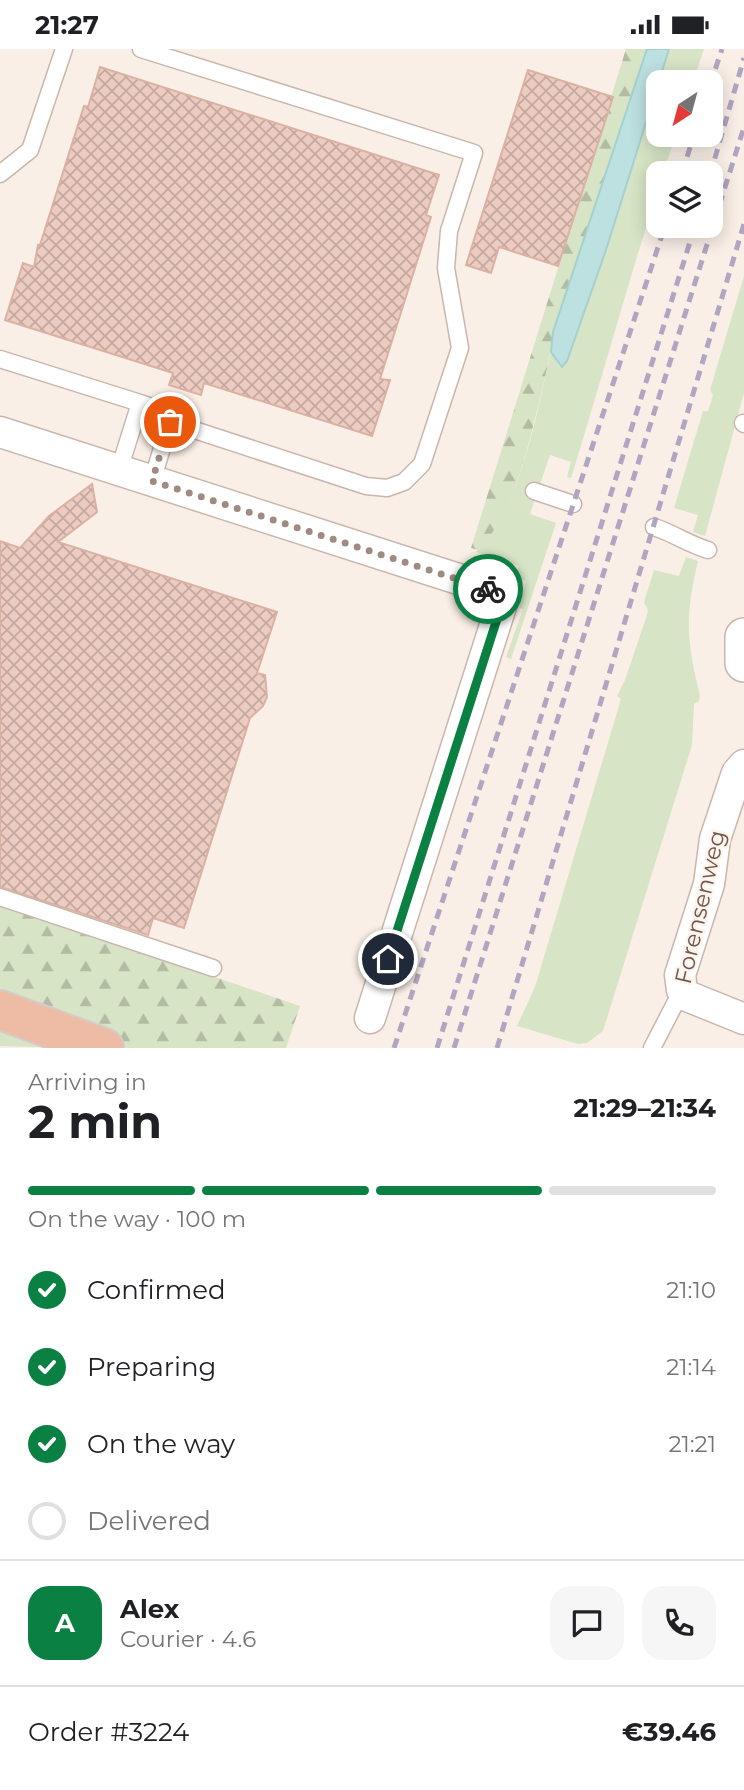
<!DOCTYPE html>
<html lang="en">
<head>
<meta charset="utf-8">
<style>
	body { margin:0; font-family:Montserrat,sans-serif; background:#f6f6f6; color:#202124; height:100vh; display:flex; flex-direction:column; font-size:26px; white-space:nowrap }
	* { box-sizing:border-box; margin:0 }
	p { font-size:23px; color:#757577 }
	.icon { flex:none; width:38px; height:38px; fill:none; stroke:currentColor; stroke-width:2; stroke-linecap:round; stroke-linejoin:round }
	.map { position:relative; height:999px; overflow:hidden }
	.sheet { display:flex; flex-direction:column; background:#fff; flex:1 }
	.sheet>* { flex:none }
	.needle { width:46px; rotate:216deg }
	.buttons { position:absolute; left:646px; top:21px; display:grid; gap:14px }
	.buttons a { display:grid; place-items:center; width:77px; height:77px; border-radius:14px; background:#fff; box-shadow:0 4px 18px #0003; font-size:35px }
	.pin { position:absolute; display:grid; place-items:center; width:60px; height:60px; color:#fff; margin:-30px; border:4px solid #fff; border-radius:50%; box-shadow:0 2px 7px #0007 }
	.courier { position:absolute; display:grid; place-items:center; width:70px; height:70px; margin:-35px; border:5px solid #0b8043; border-radius:50%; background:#fff; color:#222; box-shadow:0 2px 9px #0007 }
	.headline em { font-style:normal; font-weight:700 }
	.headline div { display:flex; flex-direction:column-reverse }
	.headline { display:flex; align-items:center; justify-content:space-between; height:119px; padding:0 28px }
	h1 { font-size:46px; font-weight:700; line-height:52px }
	.bar { display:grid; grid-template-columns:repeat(4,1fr); gap:10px 7px; align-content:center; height:84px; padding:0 28px }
	.bar i { height:9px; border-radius:5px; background:#e0e0e0 }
	.bar .current { background:#0b8043 }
	.bar p { grid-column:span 4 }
	.line { display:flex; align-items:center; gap:18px; padding:0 28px; border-top:2px solid #e0e0e0 }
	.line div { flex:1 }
	.round { display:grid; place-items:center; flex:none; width:74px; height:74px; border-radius:21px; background:#f6f6f6 }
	ol { padding:0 28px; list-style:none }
	li { display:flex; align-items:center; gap:21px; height:77px }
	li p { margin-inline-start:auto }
	li .icon { padding:7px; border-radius:50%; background:#0b8043; color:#fff; stroke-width:4 }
	li:last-child { color:#757577 }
	li i { width:38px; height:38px; border:4px solid #e0e0e0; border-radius:50% }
	.status { display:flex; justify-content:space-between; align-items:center; height:49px; padding:0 35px; background:#fff; direction:ltr }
	.status svg { height:19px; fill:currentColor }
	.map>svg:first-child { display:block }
	.grass { fill:#d7e5c6 }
	.forest { fill:url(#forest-firs) }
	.water { fill:#bde0e1; stroke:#a4d0d1; stroke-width:2 }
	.building { fill:url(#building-cross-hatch); stroke:#dcb1a3; stroke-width:2 }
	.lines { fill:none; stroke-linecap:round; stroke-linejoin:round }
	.service-casing { stroke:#cab6ad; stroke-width:19 }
	.minor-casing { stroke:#cab6ad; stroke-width:33 }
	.tertiary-casing { stroke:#cab6ad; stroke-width:40 }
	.trunk-casing { stroke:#d4ccca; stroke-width:42 }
	.service { stroke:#fff; stroke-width:16 }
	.minor { stroke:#fff; stroke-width:30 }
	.tertiary { stroke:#fff; stroke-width:37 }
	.trunk { stroke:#eebca5; stroke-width:38 }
	.rail { stroke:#b1a6c2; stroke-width:5; stroke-dasharray:10 7; stroke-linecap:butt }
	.done { stroke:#a08b83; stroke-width:7; stroke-dasharray:0 12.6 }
	.route { stroke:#0b8043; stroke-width:9 }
	.labels { text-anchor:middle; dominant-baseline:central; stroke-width:5; stroke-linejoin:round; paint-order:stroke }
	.street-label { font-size:23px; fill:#70554e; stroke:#fdf4ec }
</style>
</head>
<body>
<div class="status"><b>21:27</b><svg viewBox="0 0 49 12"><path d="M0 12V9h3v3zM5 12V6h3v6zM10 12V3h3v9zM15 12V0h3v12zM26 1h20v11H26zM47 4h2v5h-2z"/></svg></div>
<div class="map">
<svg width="744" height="999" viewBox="0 0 744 999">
	<defs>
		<pattern id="forest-firs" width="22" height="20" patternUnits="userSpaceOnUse" patternTransform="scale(1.75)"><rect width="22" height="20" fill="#d7e5c6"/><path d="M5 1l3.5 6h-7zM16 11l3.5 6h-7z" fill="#b3bca3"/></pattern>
		<pattern id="building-cross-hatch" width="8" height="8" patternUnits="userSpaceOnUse" patternTransform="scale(1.75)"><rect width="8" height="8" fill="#ecccc1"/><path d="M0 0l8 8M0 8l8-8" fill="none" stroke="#c4a89f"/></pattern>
	</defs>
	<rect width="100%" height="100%" fill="#f9efe6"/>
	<path class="grass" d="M 669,0 L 704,0 L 693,33 L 659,33 Z
		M 658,36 L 658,86 L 676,86 L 663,124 L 658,124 L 658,141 C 627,236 601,333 571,429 L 567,428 L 571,413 L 550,406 L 530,465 L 556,474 L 511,610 L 506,608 L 523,560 L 519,559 L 526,532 L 515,529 L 519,517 L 476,503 C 523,454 535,368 551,303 L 561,317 L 567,312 L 606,201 Z
		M 744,227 L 744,344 L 705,487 L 693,483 L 698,466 L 674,459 L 703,362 L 708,362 L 713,346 L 710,341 Z
		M 686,508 L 698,512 C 685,567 686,591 700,646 L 699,652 L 694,655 L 692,696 L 603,982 L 587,994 L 578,995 L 517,977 L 535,938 L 621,650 L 617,647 L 625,631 L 647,566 L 648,561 L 644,553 L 654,521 L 679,527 Z
		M 0,972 L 76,999 L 0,997 Z"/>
	<path class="forest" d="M 626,0 L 647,0 L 554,283 C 550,308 544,333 538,357 C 526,406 513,465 478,501 L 471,499 Z
		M 0,855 L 300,957 L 286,999 L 126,999 L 43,966 L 0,945 Z"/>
	<path class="water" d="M 647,0 L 669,0 L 606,201 L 567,312 L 562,318 L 551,303 L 553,283 Z"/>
	<path class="building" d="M 100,18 L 439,126 L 426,166 L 431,168 L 380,330 L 390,331 L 372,387 L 204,334 L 201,346 L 169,336 L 173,324 L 5,271 L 23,214 L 34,218 L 38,196 L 40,196 L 84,57 L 88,58 Z
		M 528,21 L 613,48 L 558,217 L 499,198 L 491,224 L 466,216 Z
		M 92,435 L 97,463 L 58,493 L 277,563 L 257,624 L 265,626 L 267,648 L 263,657 L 250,669 L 184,879 L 153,869 L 148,886 L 0,838 L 0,492 L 20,499 L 49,467 Z"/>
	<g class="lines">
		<g class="service-casing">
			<path id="service" d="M 141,0 L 474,104 L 449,182 L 446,219 L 460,299 L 422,415 L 404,433 L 387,439 L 366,437 L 170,373 L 152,432
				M 0,125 L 30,101 L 64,0
				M 0,310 L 140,354 L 119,421
				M 140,354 L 161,361 L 170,373
				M 743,374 L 744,375
				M 534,442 L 573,455
				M 654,478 C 673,484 688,495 708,501
				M 0,848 L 213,919
				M 652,999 L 682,941"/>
		</g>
		<g class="minor-casing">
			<path id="minor" d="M 0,383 L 505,545 L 370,969
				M 744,716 L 737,724 L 715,790 L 709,835 L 680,926 L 682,941 L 687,947 L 744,970"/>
		</g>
		<g class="tertiary-casing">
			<path id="tertiary" d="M 744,588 L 744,614"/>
		</g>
		<g class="trunk-casing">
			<path id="trunk" d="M 0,961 L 104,999"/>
		</g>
		<use href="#service" class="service"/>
		<use href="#minor" class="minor"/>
		<use href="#tertiary" class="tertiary"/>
		<use href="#trunk" class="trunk"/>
		<path class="rail" d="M 710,36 L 722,0
			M 682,124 L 694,86
			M 710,126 L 744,9
			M 394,999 L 665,177
			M 437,999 L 695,177
			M 454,999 L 744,78
			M 497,999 L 744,175"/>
	</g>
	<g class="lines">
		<path class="done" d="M 170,373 L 152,432 L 488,540"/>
		<path class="route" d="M 388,910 L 505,545 L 488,540"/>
	</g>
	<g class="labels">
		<g class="street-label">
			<text transform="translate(700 858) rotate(-77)">Forensenweg</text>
		</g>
	</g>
</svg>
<div class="buttons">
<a><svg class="needle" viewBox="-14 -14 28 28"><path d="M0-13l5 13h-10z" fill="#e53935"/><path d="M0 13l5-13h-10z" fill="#757577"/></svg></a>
<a><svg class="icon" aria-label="layers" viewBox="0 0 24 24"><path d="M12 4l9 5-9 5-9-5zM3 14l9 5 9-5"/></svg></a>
</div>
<div class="pin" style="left:170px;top:373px;background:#ea580c"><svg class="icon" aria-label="bag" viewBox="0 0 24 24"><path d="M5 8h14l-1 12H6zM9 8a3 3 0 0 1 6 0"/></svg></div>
<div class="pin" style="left:388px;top:910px;background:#1f2937"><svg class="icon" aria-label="home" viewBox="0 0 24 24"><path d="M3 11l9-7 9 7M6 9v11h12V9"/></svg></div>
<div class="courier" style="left:488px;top:540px"><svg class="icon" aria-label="bike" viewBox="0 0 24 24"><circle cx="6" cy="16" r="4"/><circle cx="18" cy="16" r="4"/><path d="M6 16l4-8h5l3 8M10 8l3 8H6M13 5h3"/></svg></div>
</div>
<section class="sheet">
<div class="headline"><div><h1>2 min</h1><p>Arriving in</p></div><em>21:29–21:34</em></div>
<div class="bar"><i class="current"></i><i class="current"></i><i class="current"></i><i></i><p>On the way · 100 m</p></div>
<ol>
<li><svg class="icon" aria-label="check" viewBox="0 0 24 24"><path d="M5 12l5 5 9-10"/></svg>Confirmed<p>21:10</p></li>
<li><svg class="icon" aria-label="check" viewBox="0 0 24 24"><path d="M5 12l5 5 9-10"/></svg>Preparing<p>21:14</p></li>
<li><svg class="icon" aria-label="check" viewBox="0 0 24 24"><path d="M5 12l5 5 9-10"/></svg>On the way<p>21:21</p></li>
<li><i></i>Delivered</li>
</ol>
<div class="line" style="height:126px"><b class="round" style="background:#0b8043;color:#fff">A</b><div><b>Alex</b><p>Courier · 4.6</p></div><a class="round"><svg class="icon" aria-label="chat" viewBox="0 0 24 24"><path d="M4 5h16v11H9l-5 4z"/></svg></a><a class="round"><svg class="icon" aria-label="phone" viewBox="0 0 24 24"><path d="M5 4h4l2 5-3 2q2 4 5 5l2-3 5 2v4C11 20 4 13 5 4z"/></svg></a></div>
<div class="line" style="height:91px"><div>Order #3224</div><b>€39.46</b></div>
</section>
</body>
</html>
